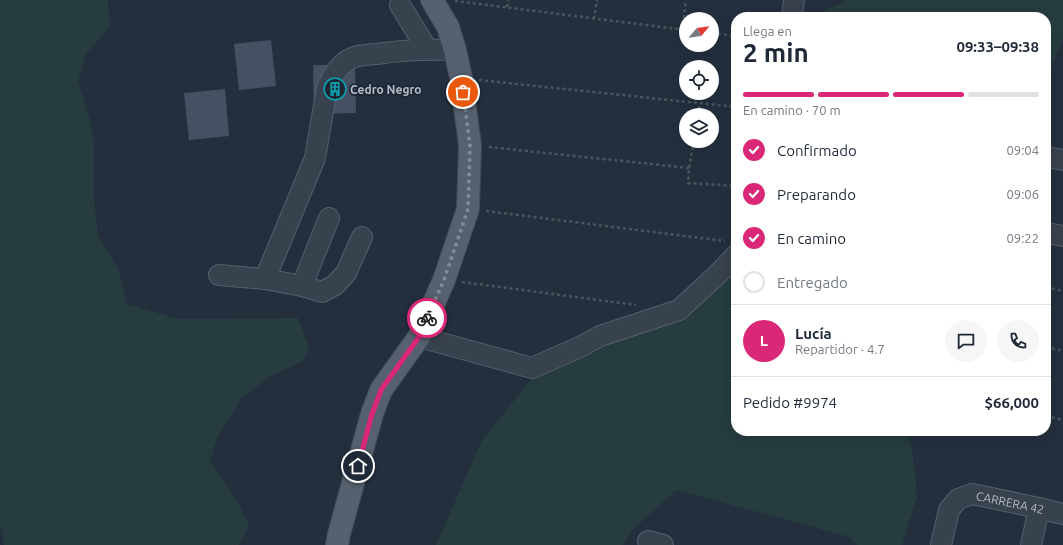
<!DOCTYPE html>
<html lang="es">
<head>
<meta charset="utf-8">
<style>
	body { margin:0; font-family:Ubuntu,sans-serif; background:#f6f6f7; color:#1f2937; height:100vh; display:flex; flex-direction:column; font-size:15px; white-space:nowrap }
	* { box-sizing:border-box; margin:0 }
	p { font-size:13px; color:#747a83 }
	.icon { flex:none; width:22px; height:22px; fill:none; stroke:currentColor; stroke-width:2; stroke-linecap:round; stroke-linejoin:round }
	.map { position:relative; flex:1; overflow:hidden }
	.details { position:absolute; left:731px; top:12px; width:320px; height:424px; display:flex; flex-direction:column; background:#fff; border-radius:16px; box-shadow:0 4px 16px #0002 }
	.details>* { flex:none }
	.needle { width:26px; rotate:61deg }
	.fabs { position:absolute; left:679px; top:12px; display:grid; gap:8px }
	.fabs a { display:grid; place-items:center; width:40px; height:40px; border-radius:50%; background:#fff; box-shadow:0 4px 16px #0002; font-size:20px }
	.pin { position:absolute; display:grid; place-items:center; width:34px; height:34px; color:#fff; margin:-17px; border:2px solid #fff; border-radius:50%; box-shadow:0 1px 4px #0007 }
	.courier { position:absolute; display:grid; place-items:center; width:40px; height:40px; margin:-20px; border:3px solid #db2777; border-radius:50%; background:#fff; color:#222; box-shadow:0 1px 5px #0007 }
	.headline em { font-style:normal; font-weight:600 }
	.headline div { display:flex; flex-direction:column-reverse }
	.headline { display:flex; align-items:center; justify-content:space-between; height:68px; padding:0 12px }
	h1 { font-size:26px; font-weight:600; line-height:30px }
	.bar { display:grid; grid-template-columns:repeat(4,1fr); gap:6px 4px; align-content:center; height:48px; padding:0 12px }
	.bar i { height:5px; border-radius:3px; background:#e0e1e3 }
	.bar .active { background:#db2777 }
	.bar p { grid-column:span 4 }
	.line { display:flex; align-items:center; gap:10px; padding:0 12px; border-top:1px solid #e0e1e3 }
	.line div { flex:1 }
	.round { display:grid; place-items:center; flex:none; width:42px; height:42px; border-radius:21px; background:#f6f6f7 }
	ol { padding:0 12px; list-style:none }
	li { display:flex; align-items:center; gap:12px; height:44px }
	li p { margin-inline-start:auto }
	li .icon { padding:4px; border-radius:50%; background:#db2777; color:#fff; stroke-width:4 }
	li:last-child { color:#747a83 }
	li i { width:22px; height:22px; border:2px solid #e0e1e3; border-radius:50% }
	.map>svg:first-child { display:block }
	.green { fill:#263c3f }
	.building { fill:#455162 }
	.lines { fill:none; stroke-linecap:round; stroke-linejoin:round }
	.minor-casing { stroke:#565f6c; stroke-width:22 }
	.major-casing { stroke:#414a57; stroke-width:24 }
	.path { stroke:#44595c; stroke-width:2.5; stroke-dasharray:3 3; stroke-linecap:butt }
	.minor { stroke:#38414e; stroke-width:20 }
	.major { stroke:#56606e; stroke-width:22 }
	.done { stroke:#828b98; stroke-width:4; stroke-dasharray:0 7.2 }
	.route { stroke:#db2777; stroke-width:5 }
	.labels { text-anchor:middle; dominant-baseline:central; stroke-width:3.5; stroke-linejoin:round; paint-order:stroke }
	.poi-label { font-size:12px; font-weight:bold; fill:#b4bcc9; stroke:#1d2633; text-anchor:start }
	.street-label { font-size:12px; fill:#b4bcc9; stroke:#1d2633 }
</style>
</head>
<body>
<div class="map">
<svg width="1063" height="545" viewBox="0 0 1063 545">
	<rect width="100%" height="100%" fill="#242f3e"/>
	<path class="green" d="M 0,0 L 108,0 L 110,27 L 86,54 L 78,81 L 90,120 L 94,140 L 94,200 L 98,236 L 118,269 L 127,304 L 178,319 L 298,318 L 309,347 L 303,361 L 269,377 L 242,398 L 218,436 L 210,461 L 239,504 L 249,526 L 239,545 L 4,545 L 2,531 L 0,528 Z
		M 847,0 L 1063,0 L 1063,40 L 1046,79 L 1046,17 L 804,17 L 805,14 L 821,13 Z
		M 736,265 L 736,431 L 908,431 L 914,463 L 917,497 L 902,545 L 857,545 L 850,537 L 676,490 L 631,531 L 623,545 L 436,545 L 482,440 L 533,377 L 679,310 Z"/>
	<path class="building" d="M 271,40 L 276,86 L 239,90 L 234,44 Z
		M 313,65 L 355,65 L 356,113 L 314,114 Z
		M 225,89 L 229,136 L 189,140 L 184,93 Z"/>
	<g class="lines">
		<g class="minor-casing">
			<g id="minor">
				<path d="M 400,5 L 427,49"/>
				<path d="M 792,17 L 794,0"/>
				<path d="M 1046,157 L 1063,160"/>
				<path d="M 1046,233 L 1063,236"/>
				<path d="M 219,275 L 265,279 L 315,158 L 327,88 C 331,79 336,69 344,63 C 353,55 365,55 376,54 C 403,50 428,49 455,50"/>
				<path d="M 265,279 L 302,286 L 329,218"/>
				<path d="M 302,286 L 322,292 L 335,285 L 346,273 L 362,237"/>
				<path d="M 419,337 L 532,368 L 582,346 L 600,336 L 679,310 L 721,271 L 736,255"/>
				<path d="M 648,541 L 663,545"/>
				<path id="s1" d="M 941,545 L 949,510 L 958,499 L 972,494 L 1039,508 L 1063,514"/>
				<path d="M 1031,545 L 1039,508"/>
			</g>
		</g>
		<g class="major-casing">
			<path id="major" d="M 337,545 L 339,534 L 372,414 L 381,390 L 419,337 L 444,280 L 468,209 L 470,145 L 461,78 L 455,50 L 448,27 L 432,0"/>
		</g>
		<path class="path" d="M 455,1 L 686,30
			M 507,7 L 508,0
			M 594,19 L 597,0
			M 682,30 L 686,0
			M 712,33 L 736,36
			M 479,80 L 736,107
			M 698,115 L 700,103
			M 694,141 L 689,168 L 688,183 L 736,186
			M 489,147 L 689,168
			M 486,211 L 725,241
			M 462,282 L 636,305
			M 1046,287 L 1063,291
			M 1046,347 L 1063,351
			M 1046,416 L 1063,420"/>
		<use href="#minor" class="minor"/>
		<use href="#major" class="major"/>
	</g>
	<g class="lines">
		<path class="done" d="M 427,318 L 444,280 L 468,209 L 470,145 L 463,92"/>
		<path class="route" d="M 358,466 L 372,414 L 381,390 L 419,337 L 427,318"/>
	</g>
	<defs>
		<g id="building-ring" transform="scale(1.15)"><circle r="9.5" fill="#1d2633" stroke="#0f9aa8" stroke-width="1.5"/><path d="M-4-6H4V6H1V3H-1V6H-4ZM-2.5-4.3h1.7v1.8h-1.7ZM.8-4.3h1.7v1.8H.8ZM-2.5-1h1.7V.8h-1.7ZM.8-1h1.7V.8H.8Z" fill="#0f9aa8"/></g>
	</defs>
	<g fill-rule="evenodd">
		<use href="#building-ring" x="335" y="89"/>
	</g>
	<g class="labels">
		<g class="poi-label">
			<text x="350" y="89">Cedro Negro</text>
		</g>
		<g class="street-label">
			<text stroke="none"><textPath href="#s1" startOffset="104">CARRERA 42</textPath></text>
		</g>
	</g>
</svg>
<div class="fabs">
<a><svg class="needle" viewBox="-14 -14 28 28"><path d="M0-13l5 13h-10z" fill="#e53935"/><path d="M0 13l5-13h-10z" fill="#747a83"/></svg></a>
<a><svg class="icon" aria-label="locate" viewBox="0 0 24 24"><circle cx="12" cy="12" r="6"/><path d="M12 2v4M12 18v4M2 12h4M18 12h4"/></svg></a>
<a><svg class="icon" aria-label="layers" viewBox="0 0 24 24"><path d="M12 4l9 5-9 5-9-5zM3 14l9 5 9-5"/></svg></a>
</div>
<div class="pin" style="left:463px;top:92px;background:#ea580c"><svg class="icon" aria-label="bag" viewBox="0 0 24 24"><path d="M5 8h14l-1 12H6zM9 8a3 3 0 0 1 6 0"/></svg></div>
<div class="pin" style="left:358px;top:466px;background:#1f2937"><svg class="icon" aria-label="home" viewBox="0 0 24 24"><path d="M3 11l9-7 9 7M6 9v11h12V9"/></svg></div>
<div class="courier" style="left:427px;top:318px"><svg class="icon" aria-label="bike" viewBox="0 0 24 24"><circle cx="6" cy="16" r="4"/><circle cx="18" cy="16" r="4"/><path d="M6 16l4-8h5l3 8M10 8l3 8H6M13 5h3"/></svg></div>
<section class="details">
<div class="headline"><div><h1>2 min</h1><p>Llega en</p></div><em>09:33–09:38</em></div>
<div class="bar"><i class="active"></i><i class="active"></i><i class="active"></i><i></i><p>En camino · 70 m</p></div>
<ol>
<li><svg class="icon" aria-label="check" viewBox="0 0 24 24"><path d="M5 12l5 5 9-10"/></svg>Confirmado<p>09:04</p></li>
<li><svg class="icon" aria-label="check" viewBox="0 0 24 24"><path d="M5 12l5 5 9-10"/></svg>Preparando<p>09:06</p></li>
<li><svg class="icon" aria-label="check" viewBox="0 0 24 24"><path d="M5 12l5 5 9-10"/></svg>En camino<p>09:22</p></li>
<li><i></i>Entregado</li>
</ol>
<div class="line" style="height:72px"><b class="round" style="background:#db2777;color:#fff">L</b><div><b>Lucía</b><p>Repartidor · 4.7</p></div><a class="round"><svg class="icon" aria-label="chat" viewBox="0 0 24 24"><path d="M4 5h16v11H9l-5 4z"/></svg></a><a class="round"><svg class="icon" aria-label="phone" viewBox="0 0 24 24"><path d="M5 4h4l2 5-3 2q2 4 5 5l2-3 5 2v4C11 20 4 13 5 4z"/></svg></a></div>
<div class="line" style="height:52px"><div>Pedido #9974</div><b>$66,000</b></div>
</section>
</div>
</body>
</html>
